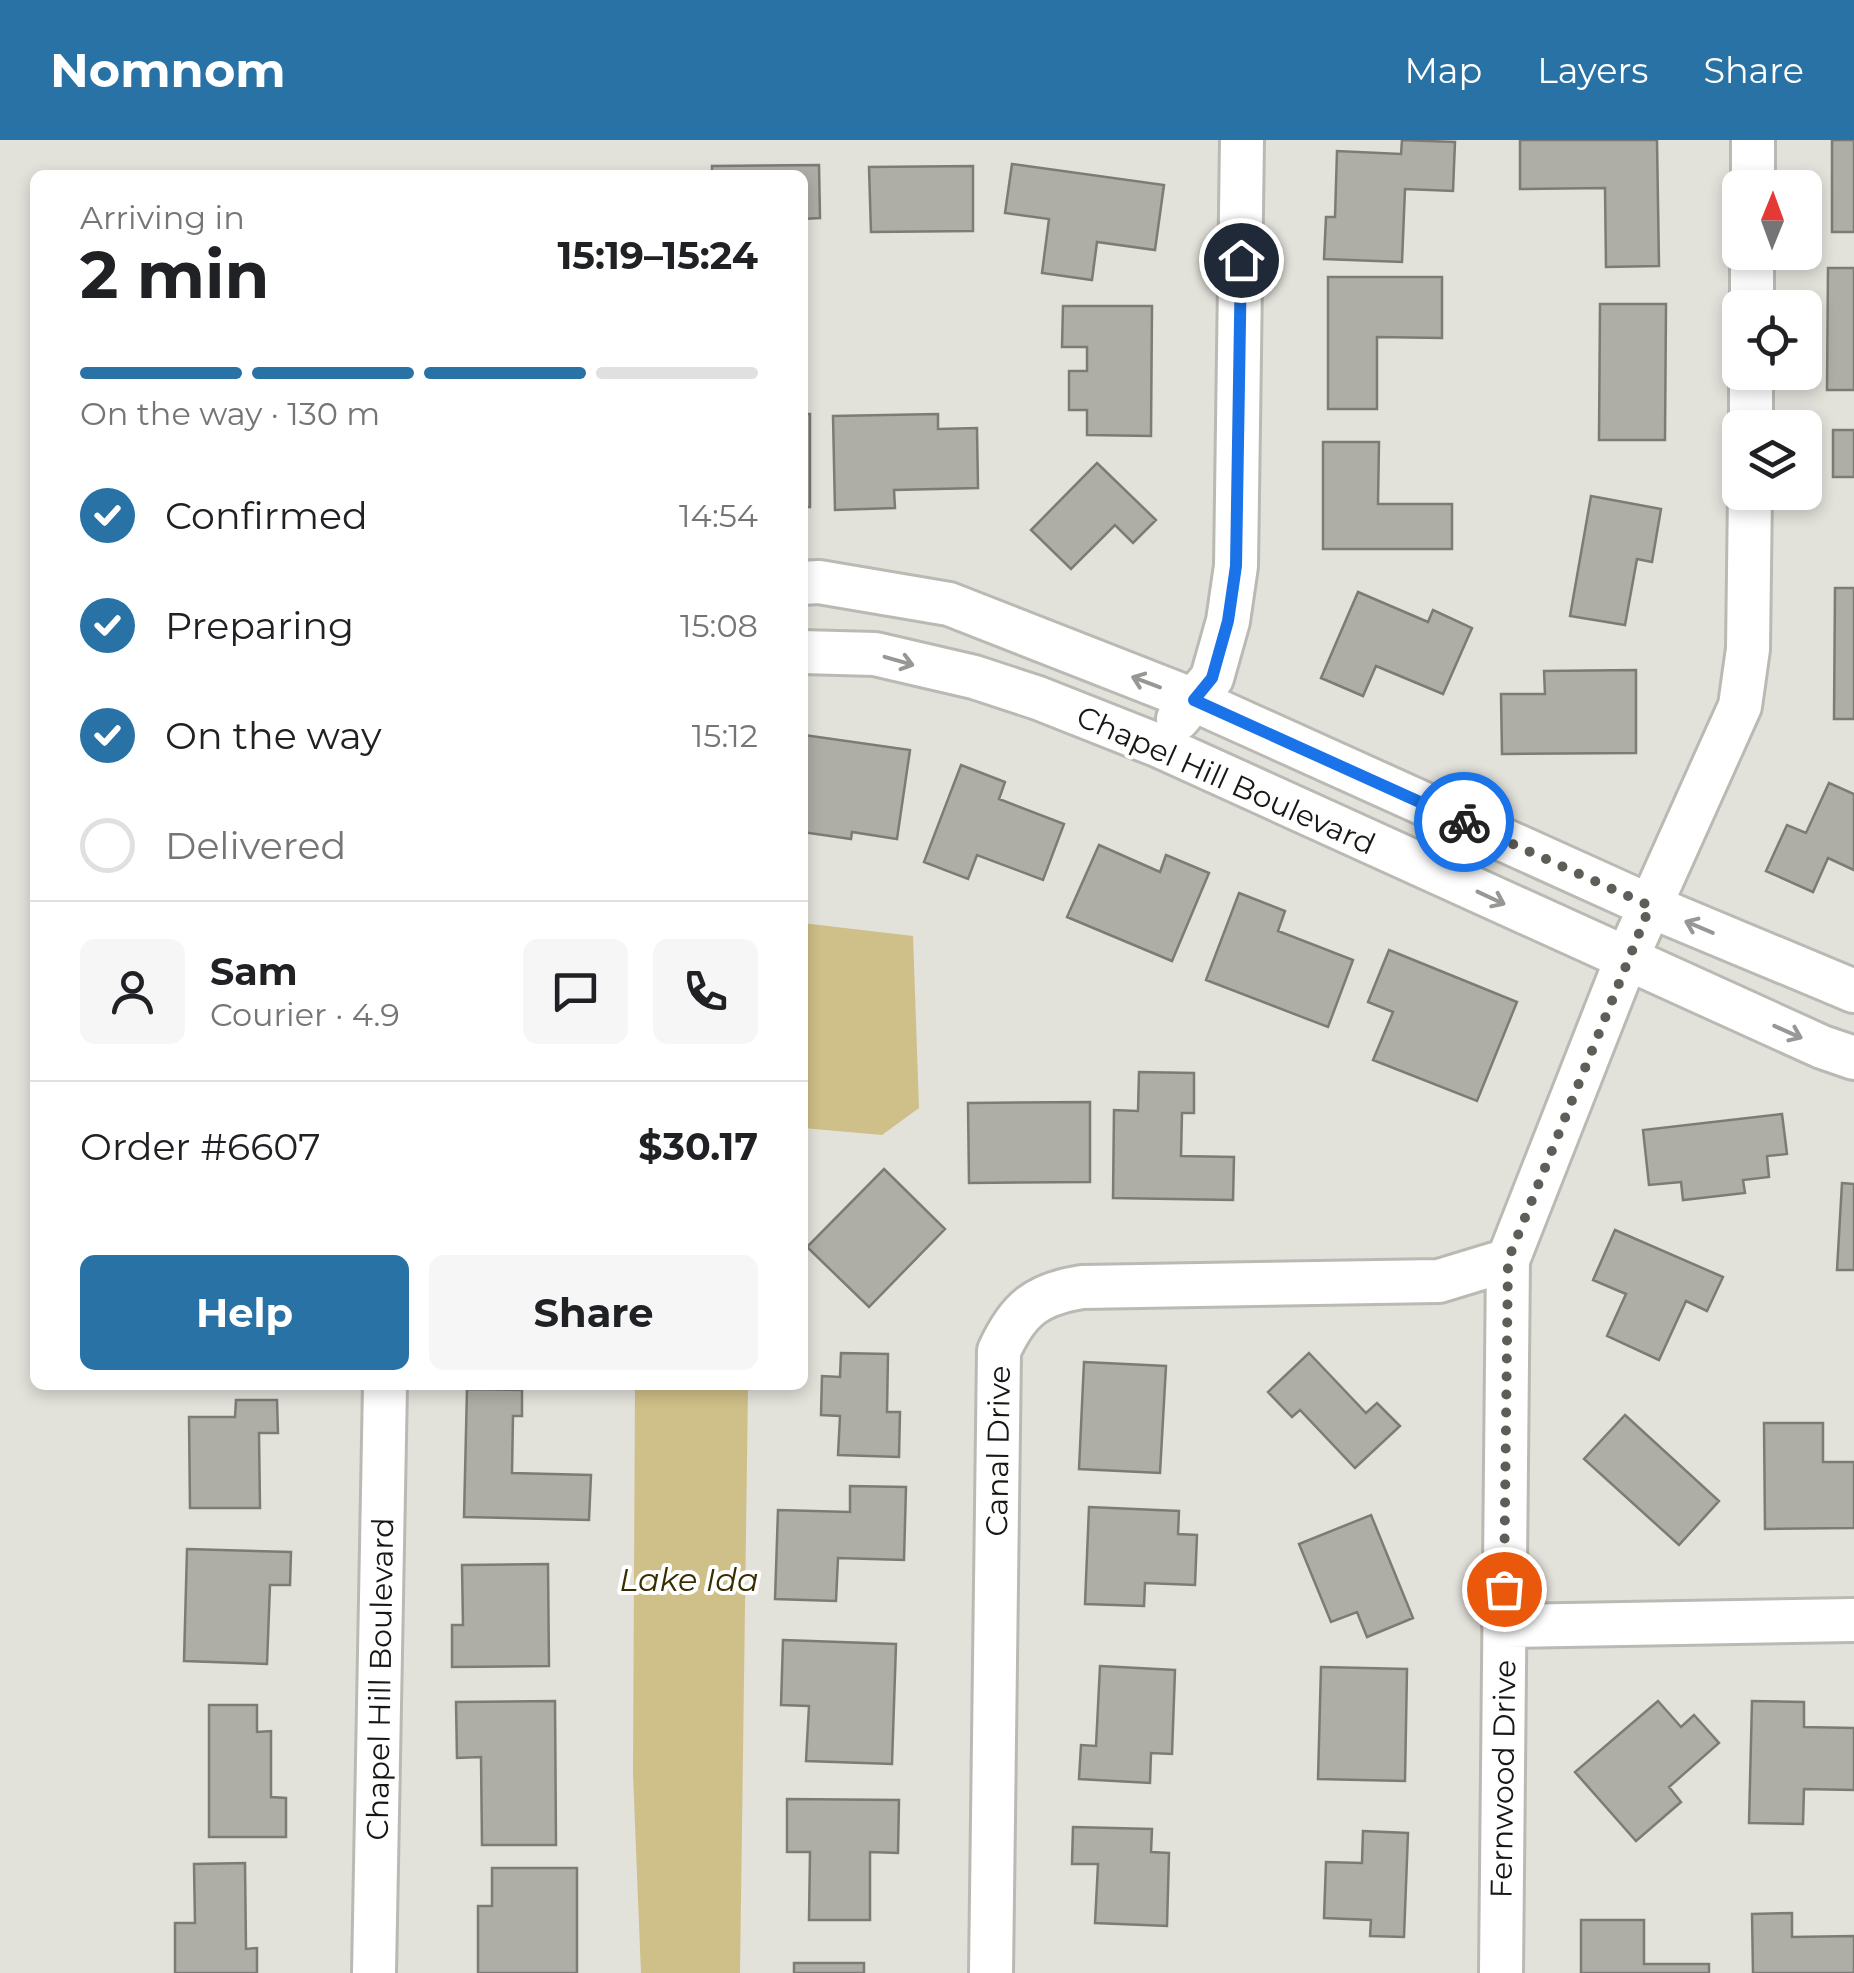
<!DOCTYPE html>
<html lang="en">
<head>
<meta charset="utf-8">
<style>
	body { margin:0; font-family:Montserrat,sans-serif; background:#f6f6f6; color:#202124; height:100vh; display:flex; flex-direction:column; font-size:38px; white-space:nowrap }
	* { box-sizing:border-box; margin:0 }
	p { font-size:32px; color:#757577 }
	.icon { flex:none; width:55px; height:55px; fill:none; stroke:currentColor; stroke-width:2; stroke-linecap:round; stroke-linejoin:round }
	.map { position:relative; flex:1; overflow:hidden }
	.panel { position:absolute; left:30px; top:30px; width:778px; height:1220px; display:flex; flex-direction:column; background:#fff; border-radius:15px; box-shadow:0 5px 15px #0003 }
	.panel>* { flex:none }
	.needle { width:65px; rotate:1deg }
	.buttons { position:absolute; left:1722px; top:30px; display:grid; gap:20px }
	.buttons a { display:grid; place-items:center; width:100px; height:100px; border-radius:15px; background:#fff; box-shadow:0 5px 15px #0003; font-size:50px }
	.pin { position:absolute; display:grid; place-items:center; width:85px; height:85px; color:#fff; margin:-42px; border:5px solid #fff; border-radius:50%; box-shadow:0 2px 10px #0007 }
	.courier { position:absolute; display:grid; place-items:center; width:100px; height:100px; margin:-50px; border:8px solid #1a73e8; border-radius:50%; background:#fff; color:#222; box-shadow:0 2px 12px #0007 }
	.overview em { font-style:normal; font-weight:700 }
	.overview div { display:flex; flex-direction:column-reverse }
	.overview { display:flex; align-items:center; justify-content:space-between; height:170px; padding:0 50px }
	h1 { font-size:65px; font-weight:700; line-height:75px }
	.bar { display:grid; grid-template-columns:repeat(4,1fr); gap:15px 10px; align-content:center; height:120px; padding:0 50px }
	.bar i { height:12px; border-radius:8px; background:#e0e0e0 }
	.bar .on { background:#2972a6 }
	.bar p { grid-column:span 4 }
	.line { display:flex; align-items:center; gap:25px; padding:0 50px; border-top:2px solid #e0e0e0 }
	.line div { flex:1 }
	.round { display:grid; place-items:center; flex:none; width:105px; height:105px; border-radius:15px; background:#f6f6f6 }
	ol { padding:0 50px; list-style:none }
	li { display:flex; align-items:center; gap:30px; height:110px }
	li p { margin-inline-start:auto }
	li .icon { padding:10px; border-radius:50%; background:#2972a6; color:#fff; stroke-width:4 }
	li:last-child { color:#757577 }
	li i { width:55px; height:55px; border:5px solid #e0e0e0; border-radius:50% }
	.button { display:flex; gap:20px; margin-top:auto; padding:20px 50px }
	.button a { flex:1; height:115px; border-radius:15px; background:#2972a6; color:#fff; font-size:40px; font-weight:700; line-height:115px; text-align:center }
	.button a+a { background:#f6f6f6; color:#202124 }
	header { display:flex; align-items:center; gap:60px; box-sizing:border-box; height:140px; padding:0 50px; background:#2972a6; color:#fff }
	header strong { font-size:48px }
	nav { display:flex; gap:55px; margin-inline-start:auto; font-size:35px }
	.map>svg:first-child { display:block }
	.water { fill:#cfbf88 }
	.building { fill:#aeada6; stroke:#7d7b75; stroke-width:2.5 }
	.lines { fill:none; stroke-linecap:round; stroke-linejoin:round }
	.street-casing { stroke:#bab9b3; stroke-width:48 }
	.street { stroke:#fff; stroke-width:42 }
	.oneway { stroke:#979795 }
	.done { stroke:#5e5e59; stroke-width:10; stroke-dasharray:0 18 }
	.route { stroke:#1a73e8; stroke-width:12 }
	.labels { text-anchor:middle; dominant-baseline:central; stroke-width:8; stroke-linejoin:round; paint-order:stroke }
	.street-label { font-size:30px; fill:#171714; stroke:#fff }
	.water-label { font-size:32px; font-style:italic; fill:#392d00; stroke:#fff }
</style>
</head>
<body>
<header>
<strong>Nomnom</strong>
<nav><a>Map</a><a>Layers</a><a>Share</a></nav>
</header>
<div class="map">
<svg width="1854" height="1833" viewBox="0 0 1854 1833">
	<rect width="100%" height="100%" fill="#e2e1da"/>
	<path class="water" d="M 802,783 L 913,796 L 919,968 L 882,995 L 803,988 Z
		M 635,1245 L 748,1245 L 740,1833 L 641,1833 L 633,1634 Z"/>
	<path class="building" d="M 1402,0 L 1455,2 L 1453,51 L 1405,49 L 1402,122 L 1324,119 L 1326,77 L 1335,77 L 1337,11 L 1401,14 Z
		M 1520,0 L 1657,0 L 1659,126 L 1606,127 L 1605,48 L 1520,49 Z
		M 1832,0 L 1854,0 L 1854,92 L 1832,92 Z
		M 1012,24 L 1164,45 L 1155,110 L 1097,102 L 1092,140 L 1042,133 L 1049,79 L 1005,73 Z
		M 819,25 L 820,78 L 802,79 L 802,35 L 712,35 L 712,26 Z
		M 973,26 L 973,91 L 871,92 L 869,27 Z
		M 1828,128 L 1854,128 L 1854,250 L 1827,250 Z
		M 1328,137 L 1442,137 L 1442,198 L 1377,197 L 1377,269 L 1328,269 Z
		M 1600,164 L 1666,164 L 1665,300 L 1599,300 Z
		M 1063,166 L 1152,166 L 1151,296 L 1087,295 L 1087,270 L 1069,270 L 1069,231 L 1087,231 L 1087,207 L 1062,207 Z
		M 802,274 L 810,274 L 810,367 L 802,367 Z
		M 938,274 L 938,289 L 977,288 L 978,348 L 894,350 L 895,368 L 835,370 L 833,276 Z
		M 1833,290 L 1854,290 L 1854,337 L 1833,337 Z
		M 1323,302 L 1379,302 L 1378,364 L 1452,364 L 1452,409 L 1323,409 Z
		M 1097,323 L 1156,380 L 1133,403 L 1115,385 L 1071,429 L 1031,390 Z
		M 1591,356 L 1661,369 L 1652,422 L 1637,419 L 1625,485 L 1570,476 Z
		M 1835,448 L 1854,448 L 1854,579 L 1834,579 Z
		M 1358,452 L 1428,482 L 1433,470 L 1472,488 L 1443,554 L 1376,526 L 1363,556 L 1321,538 Z
		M 1636,530 L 1636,613 L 1502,614 L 1501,554 L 1545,554 L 1544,531 Z
		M 804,595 L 910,610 L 897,699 L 852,692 L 851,699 L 802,692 Z
		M 961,625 L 1005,642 L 999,659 L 1064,684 L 1043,740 L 977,715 L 968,739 L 924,722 Z
		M 1829,643 L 1854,654 L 1854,730 L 1828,718 L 1813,752 L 1766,731 L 1787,685 L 1806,693 Z
		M 1099,705 L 1160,732 L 1166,715 L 1209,733 L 1172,821 L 1067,777 Z
		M 1239,753 L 1285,771 L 1278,791 L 1353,820 L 1328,887 L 1206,840 Z
		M 1389,810 L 1517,862 L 1477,961 L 1373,920 L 1393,872 L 1368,862 Z
		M 1139,932 L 1194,933 L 1194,973 L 1182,973 L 1181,1016 L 1234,1017 L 1233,1060 L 1113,1058 L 1114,970 L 1138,971 Z
		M 1090,962 L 1090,1042 L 969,1043 L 968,963 Z
		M 1782,974 L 1787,1014 L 1767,1016 L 1769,1037 L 1743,1040 L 1745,1053 L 1683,1060 L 1681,1042 L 1649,1045 L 1643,990 Z
		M 884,1029 L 945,1089 L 869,1167 L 807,1107 Z
		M 1842,1043 L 1854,1044 L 1854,1130 L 1837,1130 Z
		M 1615,1090 L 1723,1137 L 1707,1171 L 1686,1161 L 1659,1220 L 1607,1196 L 1626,1154 L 1593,1140 Z
		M 841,1213 L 888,1214 L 887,1272 L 900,1272 L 899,1317 L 838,1315 L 840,1276 L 821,1275 L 822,1236 L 840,1237 Z
		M 1309,1213 L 1366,1273 L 1377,1263 L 1400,1286 L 1355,1328 L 1300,1270 L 1292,1277 L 1268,1252 Z
		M 1084,1222 L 1166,1226 L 1160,1333 L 1079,1329 Z
		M 467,1249 L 522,1250 L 522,1276 L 513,1276 L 512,1333 L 591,1335 L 589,1380 L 464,1377 Z
		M 236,1260 L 277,1260 L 278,1293 L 259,1293 L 260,1368 L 190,1368 L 189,1277 L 235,1277 Z
		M 1625,1275 L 1719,1361 L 1679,1405 L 1584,1319 Z
		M 1764,1283 L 1823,1283 L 1823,1322 L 1854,1322 L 1854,1388 L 1765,1389 Z
		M 850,1346 L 906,1347 L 904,1420 L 838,1418 L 836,1461 L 775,1459 L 778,1370 L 850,1372 Z
		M 1089,1367 L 1179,1371 L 1178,1394 L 1197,1395 L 1195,1445 L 1145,1443 L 1144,1466 L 1085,1464 Z
		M 1371,1375 L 1413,1478 L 1367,1497 L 1357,1472 L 1331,1482 L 1299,1404 Z
		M 187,1409 L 291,1412 L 290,1445 L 270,1445 L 267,1524 L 184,1521 Z
		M 548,1424 L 549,1526 L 452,1527 L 452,1485 L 463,1485 L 462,1425 Z
		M 783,1500 L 896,1504 L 892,1624 L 806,1621 L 809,1566 L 781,1565 Z
		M 1100,1526 L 1175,1530 L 1172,1614 L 1151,1613 L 1150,1643 L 1079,1639 L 1081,1605 L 1096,1606 Z
		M 1321,1527 L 1407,1529 L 1405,1641 L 1318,1639 Z
		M 555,1561 L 556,1705 L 482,1705 L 481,1617 L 457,1618 L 456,1562 Z
		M 1658,1561 L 1681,1587 L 1694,1575 L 1719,1603 L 1669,1647 L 1681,1662 L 1636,1701 L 1575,1632 Z
		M 1752,1561 L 1804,1562 L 1804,1587 L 1854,1588 L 1854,1650 L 1804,1649 L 1803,1684 L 1749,1683 Z
		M 209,1565 L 257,1565 L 257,1592 L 271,1591 L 271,1657 L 286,1658 L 286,1697 L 209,1697 Z
		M 787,1659 L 899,1660 L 898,1713 L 870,1712 L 870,1780 L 809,1780 L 810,1712 L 787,1712 Z
		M 1073,1687 L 1152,1689 L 1151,1712 L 1169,1713 L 1167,1786 L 1095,1783 L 1098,1724 L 1072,1724 Z
		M 1363,1691 L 1408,1693 L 1404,1797 L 1370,1796 L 1371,1780 L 1324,1778 L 1326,1722 L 1362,1723 Z
		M 245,1723 L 246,1809 L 257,1808 L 257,1833 L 175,1833 L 175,1783 L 195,1783 L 194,1724 Z
		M 492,1728 L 577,1728 L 577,1833 L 478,1833 L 478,1766 L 492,1766 Z
		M 1792,1773 L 1792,1797 L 1854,1796 L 1854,1833 L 1753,1833 L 1752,1774 Z
		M 1581,1780 L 1644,1780 L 1644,1824 L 1709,1824 L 1709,1833 L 1581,1833 Z
		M 794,1823 L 864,1823 L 864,1833 L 794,1833 Z"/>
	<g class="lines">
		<g class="street-casing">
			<path id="street" d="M 1753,48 L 1753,0
				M 1752,168 L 1752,112
				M 1751,288 L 1751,232
				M 802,443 L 819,442 L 949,464 L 1194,560 L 1650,766 L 1854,851
				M 802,512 L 875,514 L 974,537 L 1038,558 L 1157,605 L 1822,907 L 1854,918
				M 1178,579 L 1212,538 L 1228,481 L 1236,426 L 1242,0
				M 1504,1486 L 1854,1480
				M 374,1833 L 385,1245
				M 991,1833 L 999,1211 C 1018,1169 1037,1154 1082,1147 L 1439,1141 L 1508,1120
				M 1501,1833 L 1508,1120 L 1626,820 L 1740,566 L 1748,509 L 1750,352"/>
		</g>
		<use href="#street" class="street"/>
	</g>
	<defs><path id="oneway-shaft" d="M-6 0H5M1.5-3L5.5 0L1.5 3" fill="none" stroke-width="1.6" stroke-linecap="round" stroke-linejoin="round" transform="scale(2.5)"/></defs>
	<g class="oneway">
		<use href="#oneway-shaft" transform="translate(899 521) rotate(16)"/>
		<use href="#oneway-shaft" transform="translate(1146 542) rotate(-159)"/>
		<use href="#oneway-shaft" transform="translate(1491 758) rotate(25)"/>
		<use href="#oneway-shaft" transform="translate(1699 787) rotate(-157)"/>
		<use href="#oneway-shaft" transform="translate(1788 892) rotate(24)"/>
	</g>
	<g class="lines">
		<path class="done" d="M 1464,682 L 1650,766 L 1508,1120 L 1504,1449"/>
		<path class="route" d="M 1241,120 L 1236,426 L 1228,481 L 1212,538 L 1194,560 L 1464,682"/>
	</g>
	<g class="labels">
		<g class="street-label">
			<text transform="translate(1226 640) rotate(24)">Chapel Hill Boulevard</text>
			<text transform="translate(998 1311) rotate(-89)">Canal Drive</text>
			<text transform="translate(380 1539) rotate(-89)">Chapel Hill Boulevard</text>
			<text transform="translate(1503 1639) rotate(-89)">Fernwood Drive</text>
		</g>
		<g class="water-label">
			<text x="689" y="1439">Lake Ida</text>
		</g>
	</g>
</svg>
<div class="buttons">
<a><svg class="needle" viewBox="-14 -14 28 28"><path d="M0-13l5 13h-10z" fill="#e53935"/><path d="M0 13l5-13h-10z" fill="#757577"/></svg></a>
<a><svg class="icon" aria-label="locate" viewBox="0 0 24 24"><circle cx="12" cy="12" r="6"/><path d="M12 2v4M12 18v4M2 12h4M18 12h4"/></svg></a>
<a><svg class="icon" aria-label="layers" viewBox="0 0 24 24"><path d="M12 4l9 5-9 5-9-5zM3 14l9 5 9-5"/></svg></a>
</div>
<div class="pin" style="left:1504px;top:1449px;background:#ea580c"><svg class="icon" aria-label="bag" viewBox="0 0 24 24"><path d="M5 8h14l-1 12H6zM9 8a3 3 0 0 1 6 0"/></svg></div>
<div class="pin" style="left:1241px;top:120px;background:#1f2937"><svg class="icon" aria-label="home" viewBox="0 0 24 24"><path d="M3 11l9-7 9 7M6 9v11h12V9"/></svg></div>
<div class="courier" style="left:1464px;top:682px"><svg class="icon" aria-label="bike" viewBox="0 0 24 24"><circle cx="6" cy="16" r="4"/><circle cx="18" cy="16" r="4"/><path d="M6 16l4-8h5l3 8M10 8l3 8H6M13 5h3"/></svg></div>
<section class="panel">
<div class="overview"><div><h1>2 min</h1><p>Arriving in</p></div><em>15:19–15:24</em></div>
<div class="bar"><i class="on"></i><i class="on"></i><i class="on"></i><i></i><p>On the way · 130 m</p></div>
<ol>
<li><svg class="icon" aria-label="check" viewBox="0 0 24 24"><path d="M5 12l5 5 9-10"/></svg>Confirmed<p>14:54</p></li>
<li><svg class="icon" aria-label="check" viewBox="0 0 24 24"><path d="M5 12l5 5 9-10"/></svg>Preparing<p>15:08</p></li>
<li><svg class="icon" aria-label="check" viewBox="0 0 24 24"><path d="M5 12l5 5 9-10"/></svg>On the way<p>15:12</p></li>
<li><i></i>Delivered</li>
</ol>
<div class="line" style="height:180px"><a class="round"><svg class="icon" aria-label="person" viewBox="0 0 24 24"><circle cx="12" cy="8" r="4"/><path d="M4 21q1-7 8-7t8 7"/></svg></a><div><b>Sam</b><p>Courier · 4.9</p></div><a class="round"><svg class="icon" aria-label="chat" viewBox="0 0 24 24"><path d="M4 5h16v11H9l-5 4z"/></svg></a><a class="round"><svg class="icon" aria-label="phone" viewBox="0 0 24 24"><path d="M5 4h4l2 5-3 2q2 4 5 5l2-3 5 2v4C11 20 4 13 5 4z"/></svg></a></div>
<div class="line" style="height:130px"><div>Order #6607</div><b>$30.17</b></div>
<div class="button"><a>Help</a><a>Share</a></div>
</section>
</div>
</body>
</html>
